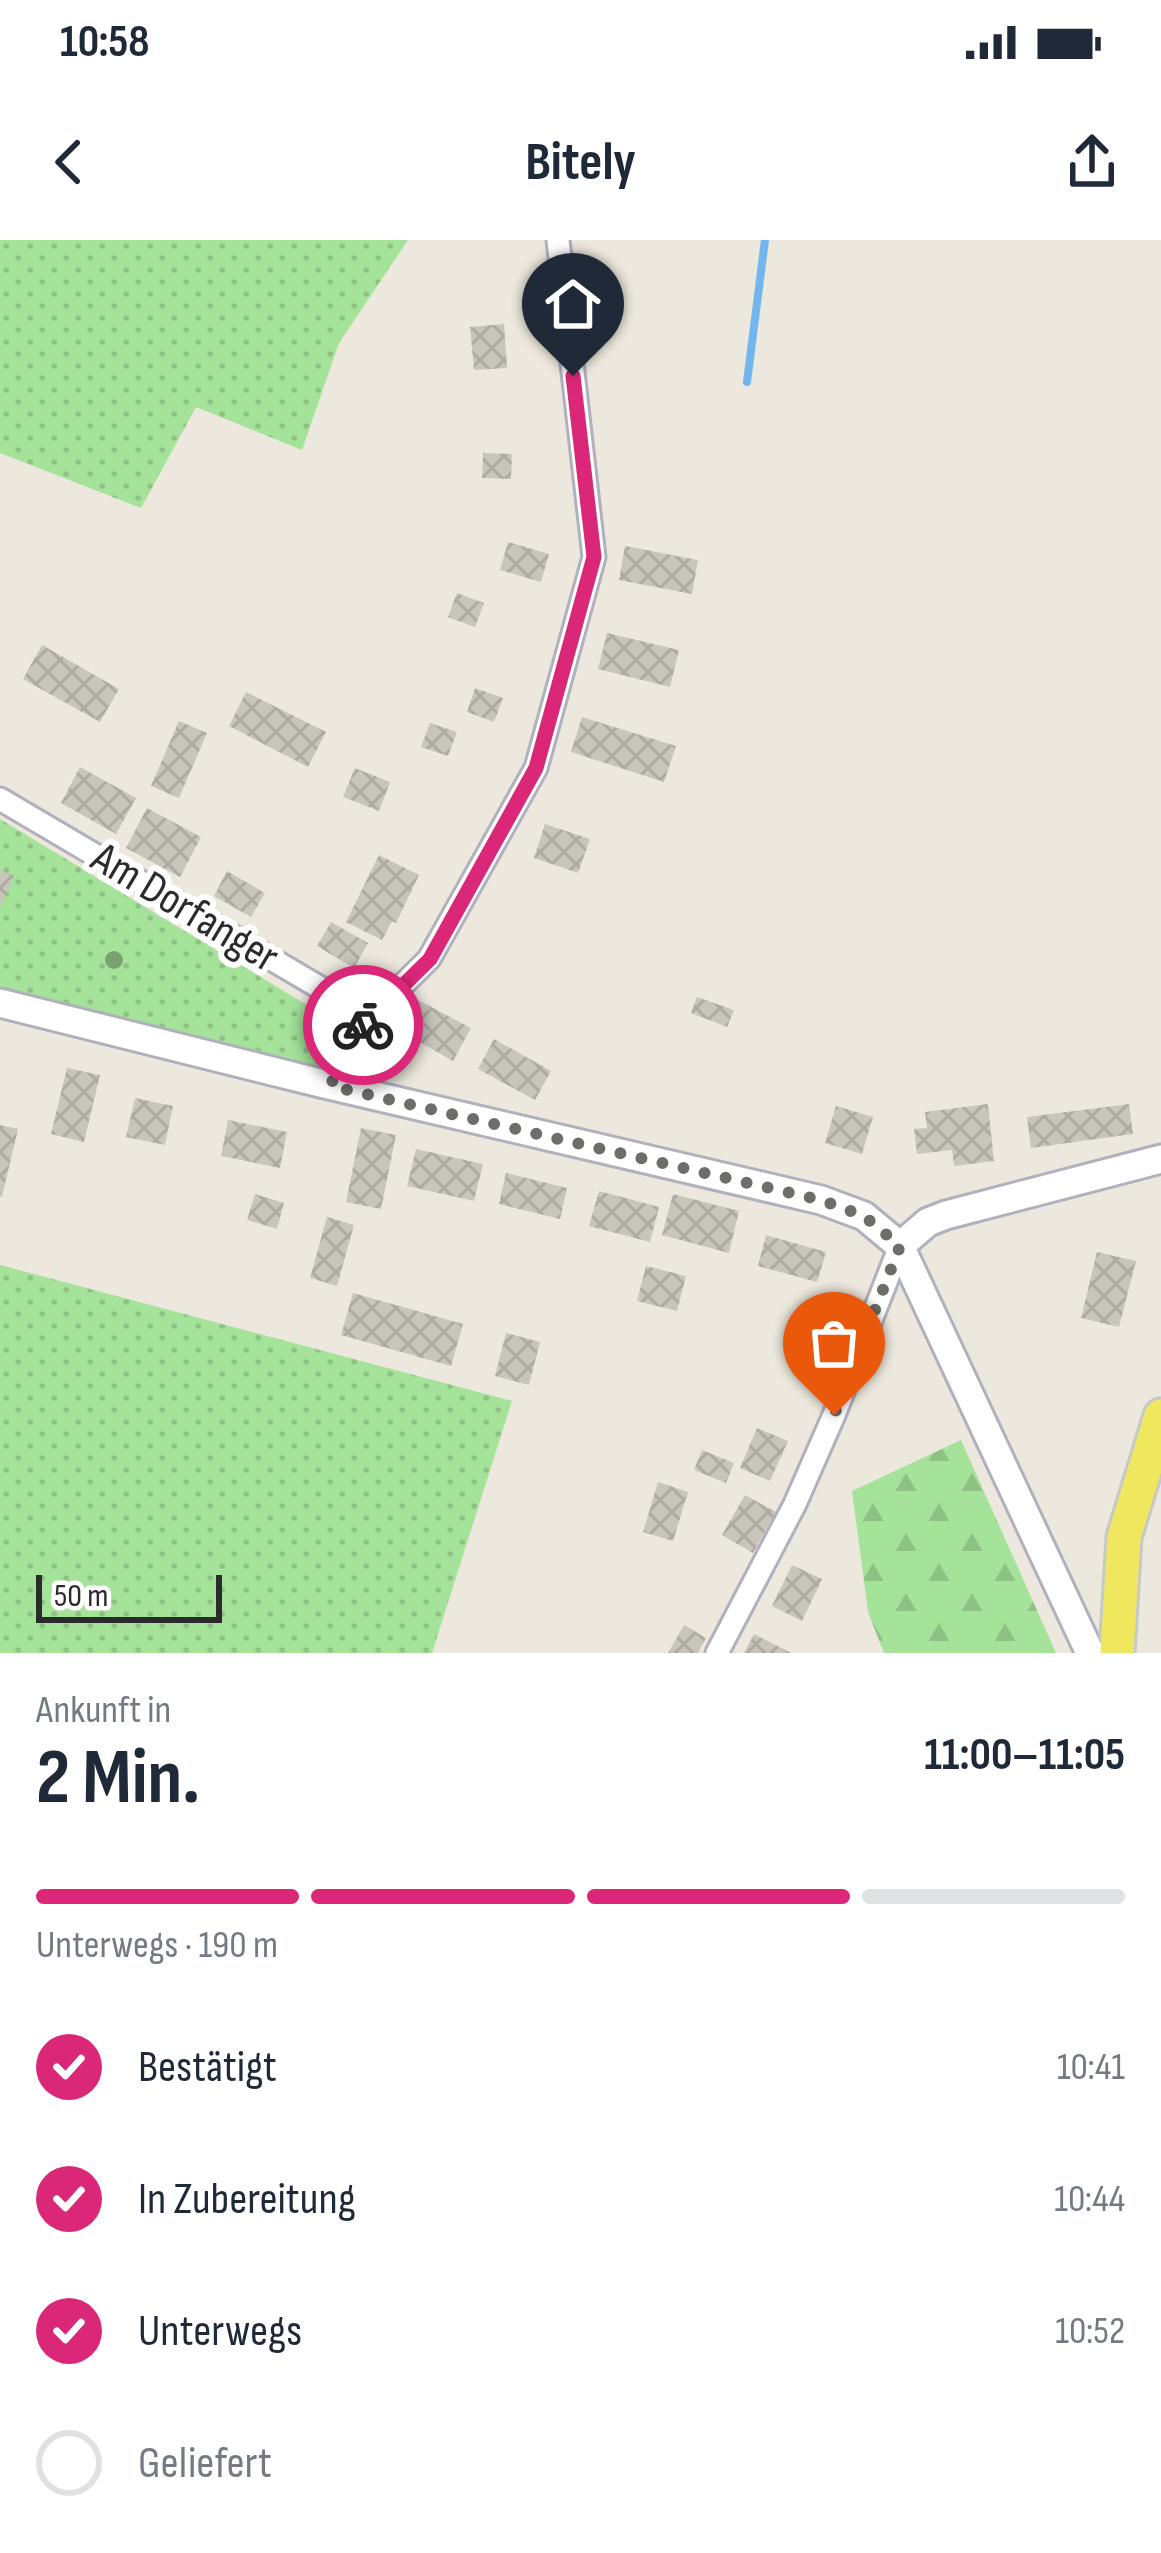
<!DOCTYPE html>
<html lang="de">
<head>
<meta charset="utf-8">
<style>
	body { margin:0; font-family:"Sofia Sans Condensed",sans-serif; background:#f2f2f3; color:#1f2937; height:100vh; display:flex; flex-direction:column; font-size:45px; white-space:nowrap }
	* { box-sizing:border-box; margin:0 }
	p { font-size:39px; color:#747a83 }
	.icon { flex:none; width:66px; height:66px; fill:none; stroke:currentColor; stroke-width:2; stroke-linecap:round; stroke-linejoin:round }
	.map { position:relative; height:1413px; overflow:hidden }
	.panel { display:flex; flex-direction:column; background:#fff; flex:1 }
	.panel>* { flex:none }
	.scale { position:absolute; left:36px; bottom:30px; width:186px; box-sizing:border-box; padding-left:12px; border:6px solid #2b2b2b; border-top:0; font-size:33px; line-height:42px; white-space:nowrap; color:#2b2b2b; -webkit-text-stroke:9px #fff; paint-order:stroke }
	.pin { position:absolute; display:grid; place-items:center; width:102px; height:102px; color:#fff; margin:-123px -51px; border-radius:50% 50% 50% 0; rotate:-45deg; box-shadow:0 0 12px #0007 }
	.pin .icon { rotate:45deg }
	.courier { position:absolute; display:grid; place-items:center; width:120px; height:120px; margin:-60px; border:9px solid #db2777; border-radius:50%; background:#fff; color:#222; box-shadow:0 3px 15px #0007 }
	.headline em { font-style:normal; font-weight:700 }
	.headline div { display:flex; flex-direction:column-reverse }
	.headline { display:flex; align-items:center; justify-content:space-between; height:204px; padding:0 36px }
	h1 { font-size:78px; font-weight:700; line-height:90px }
	.bar { display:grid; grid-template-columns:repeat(4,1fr); gap:18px 12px; align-content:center; height:144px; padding:0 36px }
	.bar i { height:15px; border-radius:9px; background:#e0e1e3 }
	.bar .on { background:#db2777 }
	.bar p { grid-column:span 4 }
	ol { padding:0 36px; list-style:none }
	li { display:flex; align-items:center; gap:36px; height:132px }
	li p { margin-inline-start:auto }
	li .icon { padding:12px; border-radius:50%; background:#db2777; color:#fff; stroke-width:4 }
	li:last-child { color:#747a83 }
	li i { width:66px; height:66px; border:6px solid #e0e1e3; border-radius:50% }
	.status { display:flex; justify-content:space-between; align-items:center; height:84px; padding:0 60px; background:#fff; direction:ltr }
	.status svg { height:33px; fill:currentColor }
	header { display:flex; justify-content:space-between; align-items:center; height:156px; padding:0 36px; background:#fff; font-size:54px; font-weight:700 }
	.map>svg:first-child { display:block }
	.grass { fill:url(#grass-dots) }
	.forest { fill:url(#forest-firs) }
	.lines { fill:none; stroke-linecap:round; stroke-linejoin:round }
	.stream { stroke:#71b6ed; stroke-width:8 }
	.building { fill:url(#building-cross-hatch) }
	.minor-casing { stroke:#b1b1be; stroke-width:27 }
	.secondary-casing { stroke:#b1b1be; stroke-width:33 }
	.primary-casing { stroke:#c8c8c8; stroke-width:39 }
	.minor { stroke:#fff; stroke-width:21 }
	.secondary { stroke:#fff; stroke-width:27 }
	.primary { stroke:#efe85f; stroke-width:33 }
	.tree { fill:#7aa172 }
	.done { stroke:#6f6d69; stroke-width:12; stroke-dasharray:0 21.6 }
	.route { stroke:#db2777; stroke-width:15 }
	.labels { text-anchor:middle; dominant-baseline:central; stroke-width:12; stroke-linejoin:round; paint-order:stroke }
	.street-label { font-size:45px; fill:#2b2b2b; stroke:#fff }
</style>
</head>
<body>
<div class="status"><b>10:58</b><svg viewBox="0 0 49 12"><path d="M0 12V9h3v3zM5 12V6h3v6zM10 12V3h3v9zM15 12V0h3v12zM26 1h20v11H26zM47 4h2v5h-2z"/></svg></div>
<header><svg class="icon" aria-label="back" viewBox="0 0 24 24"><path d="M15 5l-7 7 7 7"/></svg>Bitely<svg class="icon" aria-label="share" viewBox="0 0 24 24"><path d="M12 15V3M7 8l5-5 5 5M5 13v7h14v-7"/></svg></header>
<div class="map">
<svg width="1161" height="1413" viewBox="0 0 1161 1413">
	<defs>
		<pattern id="grass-dots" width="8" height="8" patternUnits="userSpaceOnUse" patternTransform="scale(3)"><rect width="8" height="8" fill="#a5e29a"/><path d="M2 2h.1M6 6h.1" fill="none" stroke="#8ec285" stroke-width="1.8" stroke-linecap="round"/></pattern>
		<pattern id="forest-firs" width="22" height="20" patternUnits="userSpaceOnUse" patternTransform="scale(3)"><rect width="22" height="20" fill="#a5e29a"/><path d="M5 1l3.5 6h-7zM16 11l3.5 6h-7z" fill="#8ec285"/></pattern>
		<pattern id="building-cross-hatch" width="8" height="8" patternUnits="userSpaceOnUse" patternTransform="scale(3)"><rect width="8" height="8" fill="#c8c6bb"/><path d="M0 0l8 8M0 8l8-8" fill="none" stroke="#acaaa1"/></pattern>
	</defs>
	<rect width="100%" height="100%" fill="#ece8dd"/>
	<path class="grass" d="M 0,0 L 408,0 L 339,103 L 302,210 L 196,167 L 141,268 L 0,213 Z
		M 0,579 L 348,790 L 326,830 L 0,750 Z
		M 0,1025 L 512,1161 L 432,1413 L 0,1413 Z"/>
	<path class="forest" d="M 961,1200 L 1056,1413 L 884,1413 L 868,1372 L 852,1251 Z"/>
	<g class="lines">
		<path class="stream" d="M 747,142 L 765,0"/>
	</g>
	<path class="building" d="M 504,84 L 507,128 L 474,130 L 470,87 Z
		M 483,213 L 512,214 L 511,239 L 482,238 Z
		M 508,302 L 549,314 L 541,342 L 500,330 Z
		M 625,306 L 698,320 L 692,354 L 619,340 Z
		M 457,353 L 484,363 L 475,387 L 448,377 Z
		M 607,393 L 679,410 L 670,447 L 598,429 Z
		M 42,405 L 119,449 L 100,482 L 23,439 Z
		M 475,448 L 503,458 L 494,482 L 467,472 Z
		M 246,452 L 326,492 L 308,527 L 229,486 Z
		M 582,477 L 676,506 L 664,542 L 571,512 Z
		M 179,481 L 207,493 L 179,558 L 151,546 Z
		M 430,483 L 457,492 L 448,516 L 421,507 Z
		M 80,527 L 136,558 L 116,594 L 61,563 Z
		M 355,528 L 390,542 L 379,571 L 343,557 Z
		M 147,568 L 201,597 L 180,637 L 126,608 Z
		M 545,584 L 590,599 L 578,633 L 534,618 Z
		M 379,615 L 419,635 L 396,683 L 392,681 L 382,700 L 346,682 Z
		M 0,630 L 14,636 L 0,667 Z
		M 227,631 L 265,653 L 251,677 L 214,656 Z
		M 331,682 L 368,703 L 354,728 L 317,706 Z
		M 697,757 L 734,770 L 727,787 L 691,773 Z
		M 418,760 L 471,788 L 453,821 L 400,791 Z
		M 494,799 L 551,831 L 535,860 L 478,829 Z
		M 67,828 L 100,835 L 84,902 L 51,894 Z
		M 135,858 L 173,866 L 165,905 L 126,897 Z
		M 988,864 L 994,921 L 954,926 L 952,910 L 917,914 L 914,889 L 927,888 L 925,872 Z
		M 1129,864 L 1133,894 L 1031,908 L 1027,877 Z
		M 836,866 L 873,877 L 862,914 L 825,903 Z
		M 228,880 L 287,892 L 280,928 L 221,916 Z
		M 0,885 L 18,889 L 2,957 L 0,956 Z
		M 361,888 L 396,895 L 381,969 L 346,962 Z
		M 416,909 L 483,924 L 474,961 L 407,946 Z
		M 506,933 L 567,948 L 560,979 L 499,964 Z
		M 599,951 L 659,967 L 650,1002 L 589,986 Z
		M 255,954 L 284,963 L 277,989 L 247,980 Z
		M 673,954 L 739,971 L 729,1013 L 662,995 Z
		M 327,977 L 354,985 L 337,1046 L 310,1038 Z
		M 766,995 L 826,1012 L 817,1042 L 758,1026 Z
		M 1097,1012 L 1136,1021 L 1119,1087 L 1081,1078 Z
		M 646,1026 L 686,1036 L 677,1071 L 637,1061 Z
		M 353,1053 L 463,1084 L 451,1126 L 341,1095 Z
		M 506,1093 L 540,1102 L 529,1145 L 495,1136 Z
		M 757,1188 L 788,1201 L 770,1241 L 740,1228 Z
		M 702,1210 L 734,1223 L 726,1243 L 694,1230 Z
		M 658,1242 L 688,1252 L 673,1301 L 643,1292 Z
		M 745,1255 L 776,1272 L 753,1313 L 722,1295 Z
		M 792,1325 L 822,1339 L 802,1381 L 772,1366 Z
		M 684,1385 L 706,1398 L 698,1413 L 668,1413 Z
		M 754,1394 L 791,1413 L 744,1413 Z"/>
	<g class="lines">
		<g class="minor-casing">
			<path id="minor" d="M 0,559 L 346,763 L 366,781
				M 331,846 L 339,817 L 366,781 L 429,719 L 536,528 L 594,317 L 558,0
				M 717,1413 L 795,1264 L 834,1175 L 900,1006"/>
		</g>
		<g class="secondary-casing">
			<path id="secondary" d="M 0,763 L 320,843 L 821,960 L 864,976 L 900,1006 L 1090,1413
				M 900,1006 L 928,982 L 946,975 L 1161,919"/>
		</g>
		<g class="primary-casing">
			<path id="primary" d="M 1117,1413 L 1124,1297 L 1161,1176"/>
		</g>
		<use href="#minor" class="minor"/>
		<use href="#secondary" class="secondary"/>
		<use href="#primary" class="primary"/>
	</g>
	<circle class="tree" cx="114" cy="720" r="9"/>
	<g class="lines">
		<path class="done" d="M 363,785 L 339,817 L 331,846 L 821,960 L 864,976 L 900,1006 L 834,1175"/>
		<path class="route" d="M 363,785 L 430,719 L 536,528 L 594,317 L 573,136"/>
	</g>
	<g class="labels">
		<g class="street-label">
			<text transform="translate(185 668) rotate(31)">Am Dorfanger</text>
		</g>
	</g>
</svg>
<div class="scale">50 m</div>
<div class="pin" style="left:834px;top:1175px;background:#ea580c"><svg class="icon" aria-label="bag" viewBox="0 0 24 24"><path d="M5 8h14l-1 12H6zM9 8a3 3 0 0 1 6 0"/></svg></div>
<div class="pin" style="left:573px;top:136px;background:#1f2937"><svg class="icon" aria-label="home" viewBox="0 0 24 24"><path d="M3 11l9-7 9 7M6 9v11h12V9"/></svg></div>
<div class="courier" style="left:363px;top:785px"><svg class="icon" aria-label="bike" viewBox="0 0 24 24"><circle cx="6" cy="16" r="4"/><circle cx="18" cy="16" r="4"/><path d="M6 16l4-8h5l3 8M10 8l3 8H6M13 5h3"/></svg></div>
</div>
<section class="panel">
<div class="headline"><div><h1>2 Min.</h1><p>Ankunft in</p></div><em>11:00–11:05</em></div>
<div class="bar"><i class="on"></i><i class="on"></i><i class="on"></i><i></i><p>Unterwegs · 190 m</p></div>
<ol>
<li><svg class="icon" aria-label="check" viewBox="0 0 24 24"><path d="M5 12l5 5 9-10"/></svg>Bestätigt<p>10:41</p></li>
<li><svg class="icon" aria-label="check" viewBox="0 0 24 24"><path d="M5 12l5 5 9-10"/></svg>In Zubereitung<p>10:44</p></li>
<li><svg class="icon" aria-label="check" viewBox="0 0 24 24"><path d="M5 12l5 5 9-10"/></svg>Unterwegs<p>10:52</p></li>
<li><i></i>Geliefert</li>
</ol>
</section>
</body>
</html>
